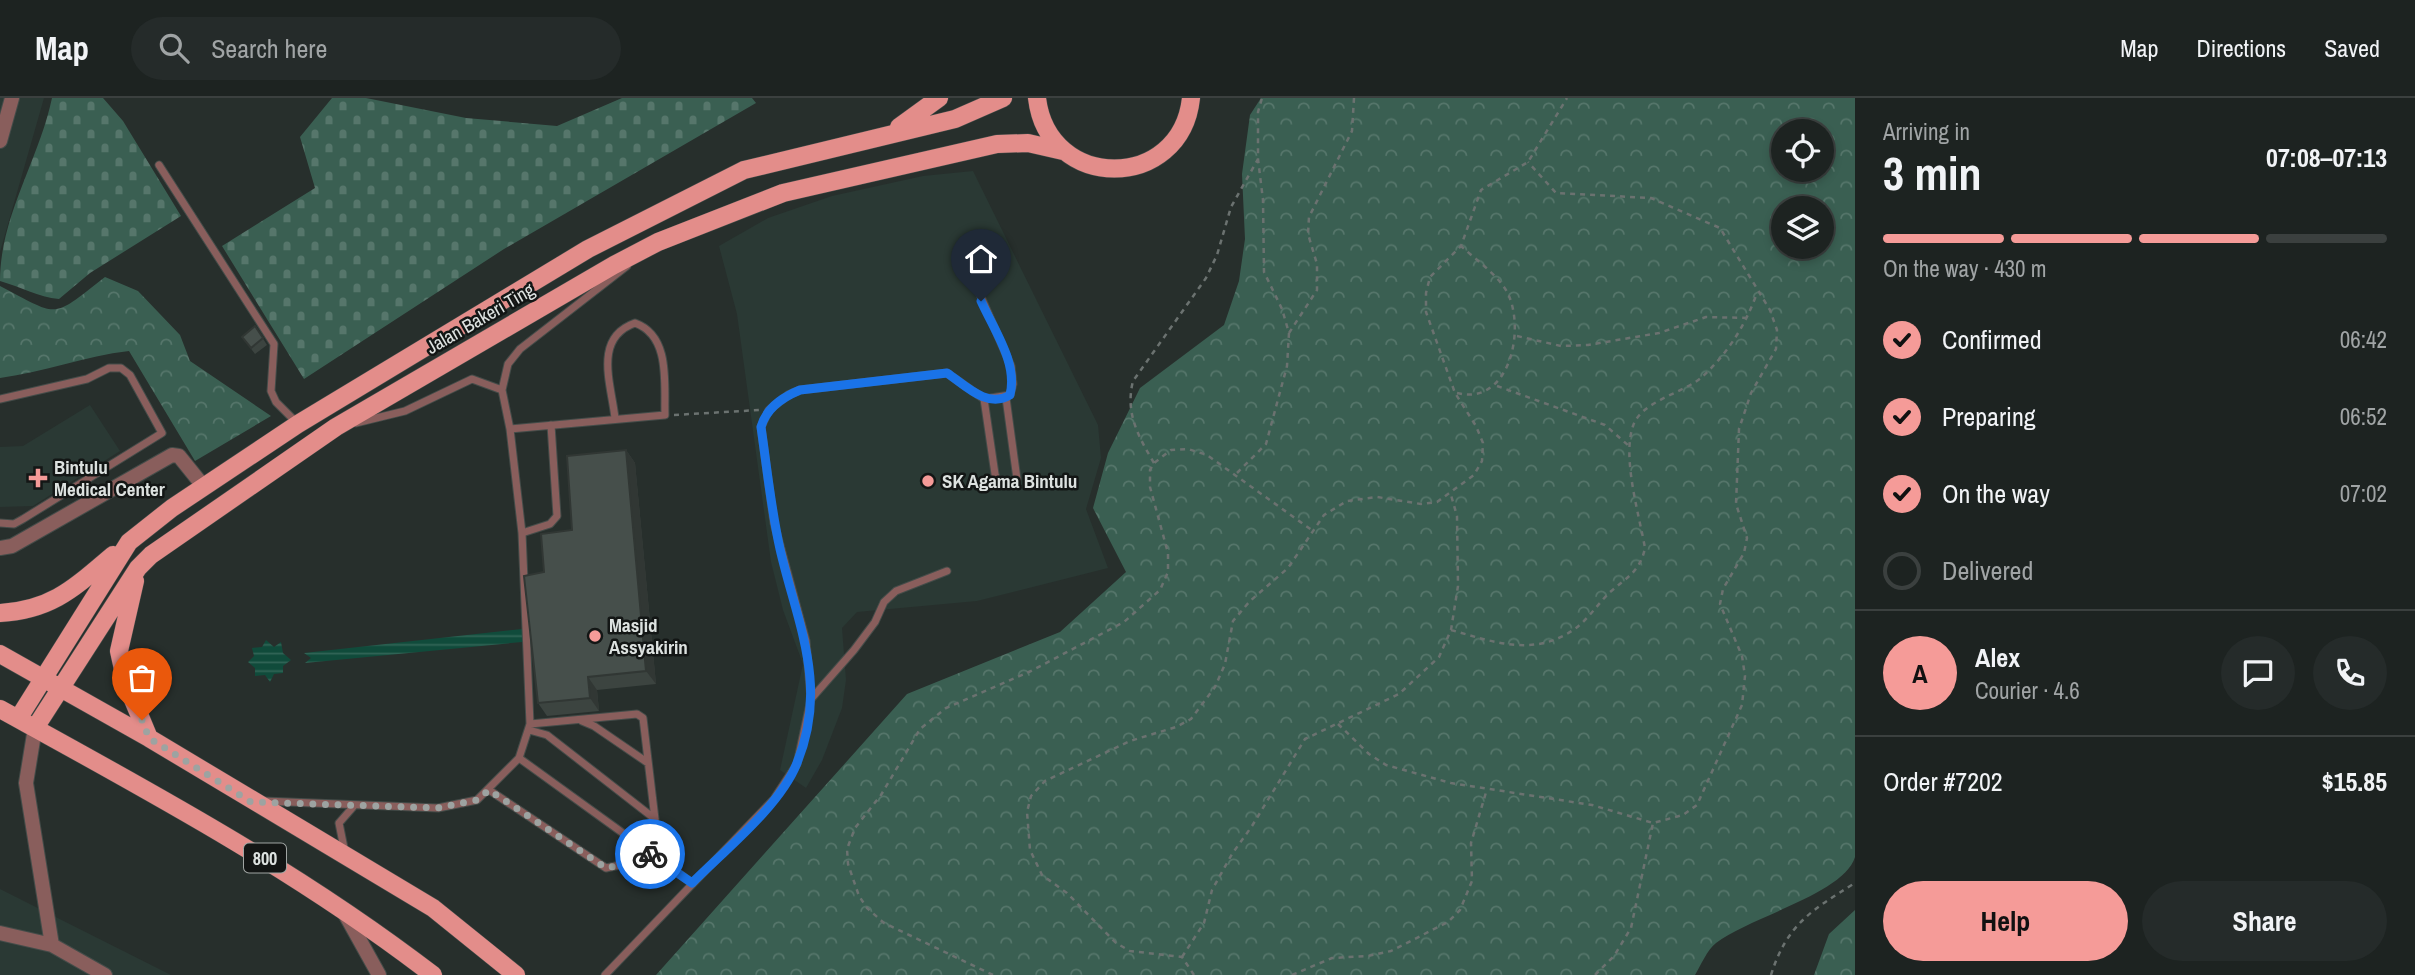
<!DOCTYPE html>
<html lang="en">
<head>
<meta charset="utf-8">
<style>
	body { margin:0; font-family:"Archivo Narrow",sans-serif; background:#252b2a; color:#f1f3f6; height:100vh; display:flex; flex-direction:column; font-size:26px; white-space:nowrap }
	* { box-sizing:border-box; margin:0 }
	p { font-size:23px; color:#a0a4a5 }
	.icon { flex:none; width:38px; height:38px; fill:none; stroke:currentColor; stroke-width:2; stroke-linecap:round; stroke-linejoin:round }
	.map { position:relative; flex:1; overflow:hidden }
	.panel { display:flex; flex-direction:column; background:#1d2321; width:560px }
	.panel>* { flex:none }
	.tools { position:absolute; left:1771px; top:21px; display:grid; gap:14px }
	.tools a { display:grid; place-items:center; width:63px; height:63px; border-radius:50%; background:#1d2321; box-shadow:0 4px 10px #0003,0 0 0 2px #3b403f; font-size:35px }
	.pin { position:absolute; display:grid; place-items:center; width:60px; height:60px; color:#fff; margin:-72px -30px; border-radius:50% 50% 50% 0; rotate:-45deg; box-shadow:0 0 7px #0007 }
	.pin .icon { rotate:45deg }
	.courier { position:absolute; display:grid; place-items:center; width:70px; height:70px; margin:-35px; border:5px solid #1a73e8; border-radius:50%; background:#fff; color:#222; box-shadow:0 2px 9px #0007 }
	.headline em { font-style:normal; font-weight:700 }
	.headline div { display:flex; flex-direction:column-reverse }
	.headline { display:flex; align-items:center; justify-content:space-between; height:119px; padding:0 28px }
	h1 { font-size:46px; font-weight:700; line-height:52px }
	.bar { display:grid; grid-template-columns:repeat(4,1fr); gap:10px 7px; align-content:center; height:84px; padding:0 28px }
	.bar i { height:9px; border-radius:5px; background:#3b403f }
	.bar .current { background:#f59b98 }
	.bar p { grid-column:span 4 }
	.line { display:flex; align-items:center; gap:18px; padding:0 28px; border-top:2px solid #3b403f }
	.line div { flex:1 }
	.round { display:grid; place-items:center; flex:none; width:74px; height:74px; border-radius:37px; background:#252b2a }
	ol { padding:0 28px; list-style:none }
	li { display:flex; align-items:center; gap:21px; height:77px }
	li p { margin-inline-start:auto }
	li .icon { padding:7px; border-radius:50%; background:#f59b98; color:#111; stroke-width:4 }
	li:last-child { color:#a0a4a5 }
	li i { width:38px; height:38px; border:4px solid #3b403f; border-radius:50% }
	.cta { display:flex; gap:14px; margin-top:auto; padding:14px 28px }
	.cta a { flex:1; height:80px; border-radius:42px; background:#f59b98; color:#111; font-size:28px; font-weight:700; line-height:80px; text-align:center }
	.cta a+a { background:#252b2a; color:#f1f3f6 }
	header { display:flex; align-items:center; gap:42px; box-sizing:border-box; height:98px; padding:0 35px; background:#1d2321; border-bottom:2px solid #3b403f }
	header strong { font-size:33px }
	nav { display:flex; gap:38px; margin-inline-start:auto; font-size:24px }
	.search { width:490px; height:63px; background:#252b2a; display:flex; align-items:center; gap:18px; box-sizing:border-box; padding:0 24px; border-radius:38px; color:#a0a4a5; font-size:26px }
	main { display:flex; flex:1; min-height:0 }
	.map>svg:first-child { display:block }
	.built { fill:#2a3934 }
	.forest { fill:url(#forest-crowns); fill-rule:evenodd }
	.cemetery { fill:url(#cemetery-stones) }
	.water { fill:url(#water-rules) }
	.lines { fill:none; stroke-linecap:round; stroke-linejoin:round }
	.service-casing { stroke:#444c49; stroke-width:9 }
	.minor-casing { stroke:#444c49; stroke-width:16 }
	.primary-casing { stroke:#444c49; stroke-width:19 }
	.path { stroke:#6b7270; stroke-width:2.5; stroke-dasharray:5 5; stroke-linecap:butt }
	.service { stroke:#895e5c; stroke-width:7 }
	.minor { stroke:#895e5c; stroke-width:14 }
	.primary { stroke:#e38d8a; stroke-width:18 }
	.wall { fill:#3c4440 }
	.shaded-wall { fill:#313734 }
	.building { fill:#464f4b; stroke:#313734; stroke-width:2 }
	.done { stroke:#9da3a1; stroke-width:7; stroke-dasharray:0 12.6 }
	.route { stroke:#1a73e8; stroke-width:9 }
	.poi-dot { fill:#f59b98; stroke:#131615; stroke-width:2.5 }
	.labels { text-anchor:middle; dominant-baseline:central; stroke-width:5; stroke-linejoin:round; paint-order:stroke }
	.shield { fill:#131615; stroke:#a0a5a3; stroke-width:2 }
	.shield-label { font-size:18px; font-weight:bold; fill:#dde2e0 }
	.street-label { font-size:19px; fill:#dde2e0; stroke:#131615 }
	.poi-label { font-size:19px; font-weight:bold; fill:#dde2e0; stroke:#131615; text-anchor:start }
</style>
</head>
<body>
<header>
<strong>Map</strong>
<div class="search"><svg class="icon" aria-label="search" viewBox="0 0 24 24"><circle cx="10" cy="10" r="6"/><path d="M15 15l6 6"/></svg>Search here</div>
<nav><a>Map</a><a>Directions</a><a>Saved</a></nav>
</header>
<main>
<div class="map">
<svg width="1855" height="877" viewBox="0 0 1855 877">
	<defs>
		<pattern id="forest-crowns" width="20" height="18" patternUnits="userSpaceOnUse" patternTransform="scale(1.75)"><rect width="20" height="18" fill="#3a5f52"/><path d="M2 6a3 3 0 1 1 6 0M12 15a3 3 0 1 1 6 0" fill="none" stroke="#56766b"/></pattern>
		<pattern id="cemetery-stones" width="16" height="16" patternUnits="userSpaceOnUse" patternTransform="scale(1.75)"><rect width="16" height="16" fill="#3a5f52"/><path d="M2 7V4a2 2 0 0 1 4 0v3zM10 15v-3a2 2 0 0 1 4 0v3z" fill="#56766b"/></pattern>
		<pattern id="water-rules" width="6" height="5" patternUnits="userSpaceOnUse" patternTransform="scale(1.75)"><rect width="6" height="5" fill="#104b3b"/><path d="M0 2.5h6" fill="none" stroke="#326557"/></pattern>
	</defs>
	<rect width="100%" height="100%" fill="#272f2c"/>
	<path class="built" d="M 0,0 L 44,0 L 0,154 Z
		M 973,73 L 1098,327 L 1101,360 L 1086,411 L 1108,470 L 977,503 L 857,514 L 842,530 L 846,582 L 842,610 L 822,662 L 806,690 L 780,672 L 803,566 L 783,512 L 771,464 L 737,216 L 719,148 L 768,120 L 832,98 L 923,78 Z
		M 90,307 L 120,353 L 33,408 L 0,409 L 0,349 L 23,348 Z
		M 0,791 L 171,877 L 0,877 Z"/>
	<path class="forest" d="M 1261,0 L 1855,0 L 1855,759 C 1844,796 1749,819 1716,845 C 1707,852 1701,867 1695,877 L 656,877 L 907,596 L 1060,534 L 1126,474 L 1093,410 L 1108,355 L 1140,290 L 1224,227 L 1239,183 L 1245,141 L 1242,76 L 1250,17 ZM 1822,33 L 1822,72 L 1783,72 L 1783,33 ZM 1822,110 L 1822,149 L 1783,149 L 1783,110 Z
		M 105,179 L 138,193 L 180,237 L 190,263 L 271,318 L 195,363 L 129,253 C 85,258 44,274 0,280 L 0,188 C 60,219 50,222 105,179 Z
		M 1855,812 L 1855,877 L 1814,877 L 1829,836 Z"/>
	<path class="cemetery" d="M 52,0 L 103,0 L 123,23 L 181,118 L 90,175 L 59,201 C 38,199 21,189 0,183 C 0,118 39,62 52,0 Z
		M 332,0 L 366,0 L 466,20 L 557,28 L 622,0 L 752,0 L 756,5 L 504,151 L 304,281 L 222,148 L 315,90 L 300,39 Z"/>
	<path class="water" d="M 522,531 L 522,544 L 305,565 L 311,560 L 304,555 Z
		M 266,542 L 274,549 L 281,544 L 283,555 L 291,562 L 283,568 L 283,575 L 274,576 L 270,584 L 265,577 L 255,578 L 255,570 L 248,564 L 254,558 L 252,550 L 262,549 Z"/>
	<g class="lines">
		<g class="service-casing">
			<path id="service" d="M 159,67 L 274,246 L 271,293 L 276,304 L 297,325
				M 0,301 L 87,281 L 109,270 L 121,270 L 130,277 L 162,335 L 23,421 L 14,426 L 0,425
				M 984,301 L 995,376 L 998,385 L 1014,386 L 1017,381 L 1006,300
				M 356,325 L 405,313 L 472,281 L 502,292
				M 510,331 L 665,317 C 664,286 671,238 635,225 C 593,240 611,285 615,320
				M 522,435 L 550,426 L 557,418 L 551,327
				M 811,601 L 854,552 L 875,524 L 884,504 L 896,493 L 947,473
				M 582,623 L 594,628 L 648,665
				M 529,632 L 547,637 L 655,721
				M 519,660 L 692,785
				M 489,692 L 606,770 L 620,767 L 655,721 L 643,620 L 637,616 L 530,626
				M 263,703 L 438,710 L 477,702 L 519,660 L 530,626 L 522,435 L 510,331 L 502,292 L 508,266 L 520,251 L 627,168
				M 345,755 L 339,725 L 353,709
				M 605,877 L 774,701 L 797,666 L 811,601 L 806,543 L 774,425 L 761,329 L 769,312 L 788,297 L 800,292 L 947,275 L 984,301 L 1010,297 L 1013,286 L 1011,268 L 962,155"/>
		</g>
		<g class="minor-casing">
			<path id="minor" d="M 0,43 L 12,0
				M 0,450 L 12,448 L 172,357 L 179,358 L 204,389
				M 35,630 L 26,685 L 52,847 L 105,877
				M 344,814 L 379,877
				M 0,835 L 52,847"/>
		</g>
		<g class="primary-casing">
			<path id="primary" d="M 1037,0 C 1048,94 1181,94 1191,0
				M 899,29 L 939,0
				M 135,483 L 119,553 L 126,585 L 149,640
				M 0,515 C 52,512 74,490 113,457
				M 0,556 L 149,640 L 433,810 L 516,877
				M 0,611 C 149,693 298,773 433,877
				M 18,621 L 129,444 L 172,410 L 298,326 L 588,151 L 744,72 L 955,21 L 1003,0
				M 35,630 L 138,470 L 151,457 L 336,329 L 614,167 L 658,144 L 783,95 L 997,46 L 1028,45 L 1063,53"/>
		</g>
		<path class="path" d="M 1289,235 L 1317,192 L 1317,166 L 1308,136 L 1309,119 L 1352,33 L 1354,0
			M 1517,238 L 1561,248 L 1588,247 L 1659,235 L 1706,219 L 1748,220
			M 1497,288 L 1605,327 L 1629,348
			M 1457,295 C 1508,308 1525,236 1509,198 C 1501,179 1476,162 1461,148
			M 674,317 L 759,312
			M 1154,365 C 1138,338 1125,315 1133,283 L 1206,180 L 1217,157 L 1231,109 L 1258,61
			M 1237,375 L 1266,346 L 1287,268 L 1289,235 L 1282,211 L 1264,174 L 1263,102 L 1258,61 L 1258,14 L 1262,0
			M 1451,532 C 1494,544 1535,560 1576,530 C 1588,521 1598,506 1609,495 C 1626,480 1640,474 1645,450 C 1639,416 1622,360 1633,328 C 1641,303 1684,295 1702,279 C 1728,255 1745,228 1757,195
			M 1338,626 L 1369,656 L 1386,667 L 1451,685 L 1592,707 L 1653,725 L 1683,717 L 1697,707 L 1742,607 L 1745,578 L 1742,558 L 1720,506 L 1723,491 L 1744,455 L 1747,440 L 1736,406 L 1739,331 L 1751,295 L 1776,251 L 1777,232 L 1770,212 L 1720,130 L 1651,100 L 1556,95 L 1528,64
			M 1182,859 L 1204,825 L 1212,792 L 1232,756 L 1252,728 L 1305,641 L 1399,596 L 1439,559 L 1451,532 L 1458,488 L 1457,418 L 1451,397
			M 993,877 L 884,825 L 867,810 L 859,798 L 848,766 L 847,751 L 855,730 L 881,697 L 920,631 L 946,610 L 1031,573 L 1124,524 L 1160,492 L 1168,474 L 1168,455 L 1150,389 L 1150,372 L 1154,365 L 1171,352 L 1188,351 L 1207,357 L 1313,433
			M 1194,877 L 1182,859 L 1130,853 L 1116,845 L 1067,795 L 1042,777 L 1030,752 L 1027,714 L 1031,698 L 1045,683 L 1130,643 L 1176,629 L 1191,621 L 1215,589 L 1225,566 L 1233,523 L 1250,503 L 1288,470 L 1324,417 L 1347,403 L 1377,399 L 1421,406 L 1437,404 L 1474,377 L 1482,363 L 1483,345 L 1476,328 L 1455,295 L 1426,214 L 1426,195 L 1430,179 L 1461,148 L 1481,92 L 1528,64 L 1567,0
			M 1292,877 L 1332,860 L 1368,858 L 1391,853 L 1448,824 L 1460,812 L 1472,783 L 1471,745 L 1487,691
			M 1595,877 L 1614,858 L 1631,830 L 1653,725
			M 1771,877 C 1787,826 1812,812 1855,785"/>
		<use href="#service" class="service"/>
		<use href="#minor" class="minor"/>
		<use href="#primary" class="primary"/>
	</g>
	<path class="wall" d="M 255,228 L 267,247 L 255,256 L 242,239 Z
		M 626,352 L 635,365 L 656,586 L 597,592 L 599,613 L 547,618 L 538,605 L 572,432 Z"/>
	<path class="shaded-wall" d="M 626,352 L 635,365 L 656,586 L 646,573 Z
		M 588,579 L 597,592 L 599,613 L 590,600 Z"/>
	<path class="building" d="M 255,228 L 263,240 L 251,250 L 242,239 Z
		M 626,352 L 646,573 L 588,579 L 590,600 L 538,605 L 524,478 L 544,474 L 541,436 L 572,432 L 567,358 Z"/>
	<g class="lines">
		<path class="done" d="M 142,622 L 149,640 L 251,704 L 438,710 L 477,702 L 489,692 L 606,770 L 620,767 L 636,746 L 650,756"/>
		<path class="route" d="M 650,756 L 692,785 C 725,752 780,708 797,665 C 829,587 797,525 780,451 C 771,411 767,370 761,329 C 766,310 783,299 800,292 L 947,275 C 965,287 987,311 1010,297 C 1018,265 994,232 981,203"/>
	</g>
	<g class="poi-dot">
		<path d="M34.5 369.5h7v7h7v7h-7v7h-7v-7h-7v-7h7z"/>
		<circle cx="928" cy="383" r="7"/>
		<circle cx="595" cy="538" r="7"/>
	</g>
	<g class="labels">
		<rect class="shield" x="244" y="745.5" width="42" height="29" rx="5"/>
		<g class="shield-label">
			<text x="265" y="760">800</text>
		</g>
		<g class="street-label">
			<text transform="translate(480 220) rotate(-30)">Jalan Bakeri Ting</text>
		</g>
		<g class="poi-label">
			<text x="54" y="369">Bintulu<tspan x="54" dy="22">Medical Center</tspan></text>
			<text x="942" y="383">SK Agama Bintulu</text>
			<text x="609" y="527">Masjid<tspan x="609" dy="22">Assyakirin</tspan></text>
		</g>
	</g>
</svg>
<div class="tools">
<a><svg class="icon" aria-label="locate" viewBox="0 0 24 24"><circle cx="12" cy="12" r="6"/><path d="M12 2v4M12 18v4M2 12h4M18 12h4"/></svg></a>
<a><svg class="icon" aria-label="layers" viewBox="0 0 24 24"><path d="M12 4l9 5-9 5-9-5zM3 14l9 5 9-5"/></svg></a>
</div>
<div class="pin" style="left:142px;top:622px;background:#ea580c"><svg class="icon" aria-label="bag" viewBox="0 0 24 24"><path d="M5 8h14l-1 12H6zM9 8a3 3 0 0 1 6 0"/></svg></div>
<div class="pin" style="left:981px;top:203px;background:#1f2937"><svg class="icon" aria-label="home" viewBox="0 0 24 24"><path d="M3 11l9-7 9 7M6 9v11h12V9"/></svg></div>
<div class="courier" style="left:650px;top:756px"><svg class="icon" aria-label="bike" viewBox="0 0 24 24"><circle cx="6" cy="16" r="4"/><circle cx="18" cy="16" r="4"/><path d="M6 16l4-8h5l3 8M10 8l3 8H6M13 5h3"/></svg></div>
</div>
<section class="panel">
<div class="headline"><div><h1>3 min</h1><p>Arriving in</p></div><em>07:08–07:13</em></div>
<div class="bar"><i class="current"></i><i class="current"></i><i class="current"></i><i></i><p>On the way · 430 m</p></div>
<ol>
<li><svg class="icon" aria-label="check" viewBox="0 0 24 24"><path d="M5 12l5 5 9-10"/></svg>Confirmed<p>06:42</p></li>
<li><svg class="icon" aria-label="check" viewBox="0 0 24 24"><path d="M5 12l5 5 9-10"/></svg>Preparing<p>06:52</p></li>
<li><svg class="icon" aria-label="check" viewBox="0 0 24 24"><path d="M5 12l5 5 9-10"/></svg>On the way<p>07:02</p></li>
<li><i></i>Delivered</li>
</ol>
<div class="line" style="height:126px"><b class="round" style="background:#f59b98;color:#111">A</b><div><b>Alex</b><p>Courier · 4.6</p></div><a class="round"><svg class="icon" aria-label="chat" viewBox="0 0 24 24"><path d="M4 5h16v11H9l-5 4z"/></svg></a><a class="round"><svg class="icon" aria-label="phone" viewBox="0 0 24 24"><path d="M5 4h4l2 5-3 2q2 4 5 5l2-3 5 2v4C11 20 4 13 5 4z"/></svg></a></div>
<div class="line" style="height:91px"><div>Order #7202</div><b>$15.85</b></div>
<div class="cta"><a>Help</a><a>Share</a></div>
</section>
</main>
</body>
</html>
